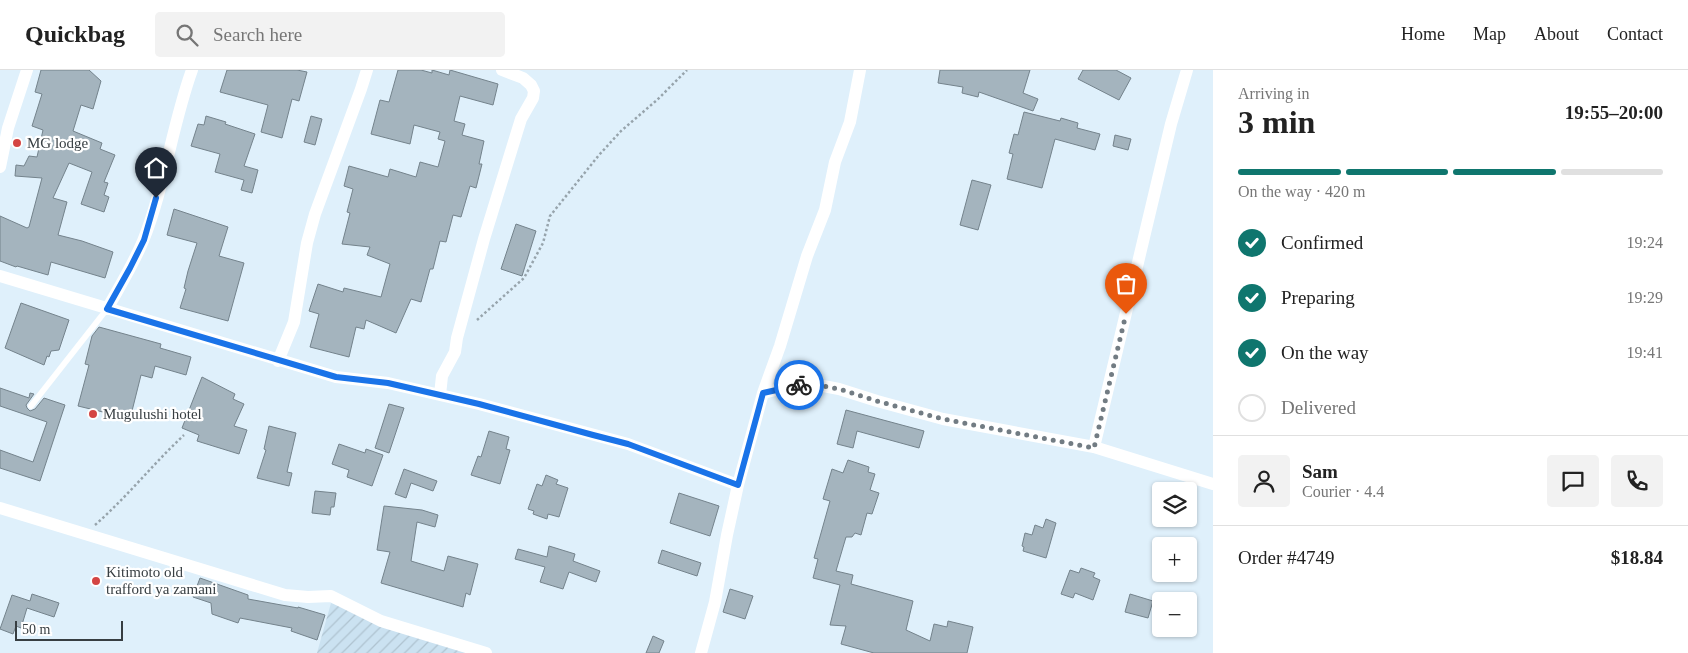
<!DOCTYPE html>
<html lang="en">
<head>
<meta charset="utf-8">
<style>
	body { margin:0; font-family:"Times New Roman",serif; background:#f2f2f2; color:#222; height:100vh; display:flex; flex-direction:column; font-size:19px; white-space:nowrap }
	* { box-sizing:border-box; margin:0 }
	p { font-size:16px; color:#767676 }
	.icon { flex:none; width:28px; height:28px; fill:none; stroke:currentColor; stroke-width:2; stroke-linecap:round; stroke-linejoin:round }
	.map { position:relative; flex:1; overflow:hidden }
	.sheet { display:flex; flex-direction:column; background:#fff; width:475px }
	.sheet>* { flex:none }
	.buttons { position:absolute; left:1152px; top:412px; display:grid; gap:10px }
	.buttons a { display:grid; place-items:center; width:45px; height:45px; border-radius:5px; background:#fff; box-shadow:0 1px 4px #0004; font-size:25px }
	.scale { position:absolute; left:15px; bottom:12px; width:108px; box-sizing:border-box; padding-left:5px; border:2px solid #373e42; border-top:0; font-size:14px; line-height:18px; white-space:nowrap; color:#373e42; -webkit-text-stroke:4px #fff; paint-order:stroke }
	.pin { position:absolute; display:grid; place-items:center; width:42px; height:42px; color:#fff; margin:-51px -21px; border-radius:50% 50% 50% 0; rotate:-45deg; box-shadow:0 0 5px #0007 }
	.pin .icon { rotate:45deg }
	.courier { position:absolute; display:grid; place-items:center; width:50px; height:50px; margin:-25px; border:4px solid #1a73e8; border-radius:50%; background:#fff; color:#222; box-shadow:0 1px 6px #0007 }
	.headline em { font-style:normal; font-weight:700 }
	.headline div { display:flex; flex-direction:column-reverse }
	.headline { display:flex; align-items:center; justify-content:space-between; height:85px; padding:0 25px }
	h1 { font-size:32px; font-weight:700; line-height:38px }
	.bar { display:grid; grid-template-columns:repeat(4,1fr); gap:8px 5px; align-content:center; height:60px; padding:0 25px }
	.bar i { height:6px; border-radius:4px; background:#e0e0e0 }
	.bar .current { background:#0f766e }
	.bar p { grid-column:span 4 }
	.line { display:flex; align-items:center; gap:12px; padding:0 25px; border-top:1px solid #e0e0e0 }
	.line div { flex:1 }
	.round { display:grid; place-items:center; flex:none; width:52px; height:52px; border-radius:5px; background:#f2f2f2 }
	ol { padding:0 25px; list-style:none }
	li { display:flex; align-items:center; gap:15px; height:55px }
	li p { margin-inline-start:auto }
	li .icon { padding:5px; border-radius:50%; background:#0f766e; color:#fff; stroke-width:4 }
	li:last-child { color:#767676 }
	li i { width:28px; height:28px; border:2px solid #e0e0e0; border-radius:50% }
	header { display:flex; align-items:center; gap:30px; box-sizing:border-box; height:70px; padding:0 25px; background:#fff; border-bottom:1px solid #e0e0e0 }
	header strong { font-size:24px }
	nav { display:flex; gap:28px; margin-inline-start:auto; font-size:18px }
	.search { width:350px; height:45px; background:#f2f2f2; display:flex; align-items:center; gap:12px; box-sizing:border-box; padding:0 18px; border-radius:5px; color:#767676; font-size:19px }
	main { display:flex; flex:1; min-height:0 }
	.map>svg:first-child { display:block }
	.industrial { fill:url(#industrial-furrows) }
	.building { fill:#a4b4be; stroke:#74838c }
	.lines { fill:none; stroke-linecap:round; stroke-linejoin:round }
	.path { stroke:#97a4ac; stroke-width:2.5; stroke-dasharray:2.5 2.5; stroke-linecap:butt }
	.lane { stroke:#fff; stroke-width:6 }
	.street { stroke:#fff; stroke-width:12 }
	.done { stroke:#727c83; stroke-width:5; stroke-dasharray:0 9 }
	.route { stroke:#1a73e8; stroke-width:6 }
	.poi-dot { fill:#d44543; stroke:#fff; stroke-width:2 }
	.labels { text-anchor:middle; dominant-baseline:central; stroke-width:4.5; stroke-linejoin:round; paint-order:stroke }
	.poi-label { font-size:15px; fill:#373e42; stroke:#fff; text-anchor:start }
</style>
</head>
<body>
<header>
<strong>Quickbag</strong>
<div class="search"><svg class="icon" aria-label="search" viewBox="0 0 24 24"><circle cx="10" cy="10" r="6"/><path d="M15 15l6 6"/></svg>Search here</div>
<nav><a>Home</a><a>Map</a><a>About</a><a>Contact</a></nav>
</header>
<main>
<div class="map">
<svg width="1213" height="583" viewBox="0 0 1213 583">
	<defs>
		<pattern id="industrial-furrows" width="10" height="10" patternUnits="userSpaceOnUse" patternTransform="scale(1.25)"><rect width="10" height="10" fill="#cbe2f1"/><path d="M-1 1l2-2M0 10L10 0M9 11l2-2" fill="none" stroke="#afc3d0"/></pattern>
	</defs>
	<rect width="100%" height="100%" fill="#dff0fb"/>
	<path class="industrial" d="M 331,533 L 468,583 L 317,583 Z"/>
	<path class="building" d="M 41,0 L 89,0 L 101,11 L 93,39 L 81,35 L 73,61 L 102,73 L 100,79 L 115,85 L 104,112 L 108,113 L 104,125 L 109,127 L 104,142 L 81,134 L 92,102 L 69,93 L 53,128 L 67,132 L 58,165 L 82,171 L 113,182 L 105,208 L 51,192 L 48,205 L 17,196 L 16,197 L 0,191 L 0,146 L 27,158 L 29,157 L 42,108 L 15,106 L 16,95 L 24,96 L 29,86 L 37,87 L 43,60 L 32,56 L 42,24 L 35,22 Z
		M 227,0 L 297,0 L 307,2 L 299,31 L 292,29 L 282,68 L 261,62 L 268,35 L 220,22 Z
		M 398,0 L 421,0 L 432,3 L 432,0 L 449,5 L 450,0 L 498,14 L 493,35 L 460,26 L 454,51 L 465,54 L 462,65 L 484,71 L 479,94 L 482,94 L 476,118 L 470,116 L 461,147 L 453,145 L 446,172 L 440,171 L 433,199 L 430,199 L 421,232 L 411,229 L 396,263 L 366,250 L 364,259 L 356,257 L 349,287 L 310,277 L 319,244 L 309,241 L 318,214 L 343,222 L 344,218 L 381,227 L 390,194 L 367,185 L 370,177 L 342,174 L 350,143 L 347,142 L 353,119 L 344,116 L 349,96 L 388,107 L 390,99 L 416,107 L 420,92 L 438,97 L 445,71 L 438,69 L 440,62 L 414,55 L 410,74 L 371,64 L 380,30 L 389,32 Z
		M 940,0 L 1030,0 L 1023,23 L 1038,29 L 1033,41 L 979,22 L 978,27 L 962,23 L 963,17 L 938,13 Z
		M 1083,0 L 1116,0 L 1131,8 L 1119,30 L 1078,9 Z
		M 1024,42 L 1060,51 L 1061,48 L 1078,53 L 1077,58 L 1100,64 L 1095,80 L 1055,69 L 1042,118 L 1007,109 L 1013,84 L 1009,83 L 1014,64 L 1018,65 Z
		M 206,46 L 226,52 L 225,54 L 255,64 L 244,96 L 258,100 L 252,123 L 241,120 L 244,110 L 215,102 L 220,84 L 191,76 L 198,54 L 204,55 Z
		M 311,46 L 322,49 L 315,75 L 304,72 Z
		M 1115,65 L 1131,69 L 1128,80 L 1113,76 Z
		M 972,110 L 991,115 L 978,160 L 960,155 Z
		M 174,139 L 228,157 L 219,186 L 244,193 L 228,251 L 180,238 L 186,219 L 184,218 L 188,201 L 197,173 L 167,165 Z
		M 516,154 L 536,161 L 522,206 L 501,199 Z
		M 21,233 L 69,250 L 59,280 L 51,281 L 49,287 L 47,286 L 44,295 L 5,278 Z
		M 99,257 L 161,274 L 160,278 L 191,287 L 186,305 L 155,296 L 152,308 L 141,305 L 131,345 L 108,339 L 107,343 L 78,336 L 89,295 L 85,294 L 92,266 Z
		M 202,307 L 235,324 L 233,329 L 244,334 L 234,356 L 247,360 L 239,384 L 197,371 L 199,365 L 182,358 Z
		M 0,318 L 29,328 L 30,323 L 34,324 L 26,335 L 27,338 L 30,341 L 35,339 L 44,328 L 65,335 L 40,411 L 0,398 L 0,380 L 33,392 L 47,352 L 0,336 Z
		M 389,334 L 404,338 L 389,383 L 375,378 Z
		M 846,340 L 924,361 L 919,378 L 857,361 L 853,378 L 837,374 Z
		M 269,356 L 296,363 L 287,402 L 292,403 L 289,416 L 257,408 L 266,380 L 264,379 Z
		M 489,361 L 509,367 L 506,379 L 510,380 L 500,414 L 471,405 L 478,386 L 481,387 Z
		M 339,374 L 365,383 L 366,379 L 383,385 L 372,416 L 347,407 L 349,400 L 332,394 Z
		M 848,390 L 869,397 L 868,402 L 875,404 L 870,420 L 879,423 L 872,444 L 867,443 L 861,465 L 855,463 L 852,467 L 846,467 L 836,501 L 853,505 L 851,514 L 913,531 L 906,560 L 930,571 L 934,554 L 947,557 L 948,551 L 973,557 L 967,583 L 874,583 L 841,574 L 846,556 L 830,555 L 840,515 L 813,508 L 818,489 L 814,488 L 830,431 L 823,429 L 832,399 L 843,403 Z
		M 404,399 L 437,411 L 433,421 L 411,413 L 406,428 L 395,424 Z
		M 546,405 L 558,410 L 556,414 L 568,418 L 559,447 L 548,444 L 547,449 L 533,444 L 534,441 L 528,439 L 537,414 L 542,416 Z
		M 315,421 L 336,423 L 334,437 L 331,437 L 330,445 L 312,443 Z
		M 679,423 L 719,436 L 710,466 L 670,453 Z
		M 384,436 L 422,440 L 438,445 L 435,457 L 417,452 L 411,491 L 444,501 L 448,486 L 478,494 L 470,525 L 466,523 L 463,537 L 381,513 L 390,482 L 377,480 Z
		M 1046,449 L 1056,453 L 1046,488 L 1023,481 L 1024,477 L 1022,476 L 1025,463 L 1032,465 L 1035,455 L 1043,458 Z
		M 549,476 L 575,484 L 573,491 L 600,501 L 596,512 L 569,502 L 563,519 L 540,512 L 545,497 L 515,489 L 518,479 L 547,487 Z
		M 662,480 L 701,493 L 697,506 L 658,493 Z
		M 1081,498 L 1095,503 L 1093,507 L 1100,510 L 1093,530 L 1075,523 L 1073,528 L 1061,524 L 1070,500 L 1079,503 Z
		M 200,508 L 248,525 L 248,529 L 298,538 L 298,537 L 325,545 L 317,570 L 291,561 L 292,558 L 240,548 L 238,553 L 212,544 L 211,533 L 193,527 Z
		M 730,519 L 753,526 L 745,549 L 723,542 Z
		M 32,524 L 59,533 L 54,547 L 27,538 L 21,558 L 16,556 L 13,564 L 0,559 L 12,525 L 30,531 Z
		M 1130,524 L 1153,531 L 1148,548 L 1125,542 Z
		M 653,566 L 664,571 L 659,583 L 646,583 Z"/>
	<g class="lines">
		<path class="path" d="M 477,250 L 524,208 L 543,173 L 550,146 L 599,85 L 621,61 L 657,30 L 687,0
			M 95,455 C 127,427 153,394 184,365"/>
		<path class="lane" d="M 31,336 L 107,239"/>
		<path class="street" d="M 0,97 L 8,58 L 27,0
			M 0,206 L 336,307 L 388,313 L 479,334 L 576,360 L 628,374 L 738,415
			M 107,239 C 120,216 133,195 143,171 C 165,116 172,55 192,0
			M 278,291 L 294,252 L 307,173 L 315,144 L 361,19 L 367,0
			M 763,323 L 792,316 L 813,314 L 839,319 L 877,331 L 943,349 L 1094,377 L 1213,414
			M 440,325 L 442,306 L 455,282 L 457,268 L 484,169 L 521,49 L 533,28 L 534,21 L 531,15 L 523,8 L 502,0
			M 1094,377 L 1171,54 L 1187,0
			M 0,438 L 285,525 L 308,527 L 331,526 L 381,551 L 486,583
			M 701,583 L 715,532 L 727,465 L 738,415 L 763,323 L 780,276 L 807,186 L 825,140 L 835,92 L 850,52 L 860,0"/>
	</g>
	<g class="lines">
		<path class="done" d="M 799,315 L 813,314 L 839,319 L 877,331 L 943,349 L 1094,378 L 1126,244"/>
		<path class="route" d="M 156,128 L 144,170 L 130,198 L 107,239 L 336,307 L 388,313 L 479,334 L 593,365 L 628,374 L 738,415 L 763,323 L 799,315"/>
	</g>
	<g class="poi-dot">
		<circle cx="17" cy="73" r="5"/>
		<circle cx="93" cy="344" r="5"/>
		<circle cx="96" cy="511" r="5"/>
	</g>
	<g class="labels">
		<g class="poi-label">
			<text x="27" y="73">MG lodge</text>
			<text x="103" y="344">Mugulushi hotel</text>
			<text x="106" y="502">Kitimoto old<tspan x="106" dy="17">trafford ya zamani</tspan></text>
		</g>
	</g>
</svg>
<div class="buttons">
<a><svg class="icon" aria-label="layers" viewBox="0 0 24 24"><path d="M12 4l9 5-9 5-9-5zM3 14l9 5 9-5"/></svg></a>
<a>+</a>
<a>−</a>
</div>
<div class="scale">50 m</div>
<div class="pin" style="left:1126px;top:244px;background:#ea580c"><svg class="icon" aria-label="bag" viewBox="0 0 24 24"><path d="M5 8h14l-1 12H6zM9 8a3 3 0 0 1 6 0"/></svg></div>
<div class="pin" style="left:156px;top:128px;background:#1f2937"><svg class="icon" aria-label="home" viewBox="0 0 24 24"><path d="M3 11l9-7 9 7M6 9v11h12V9"/></svg></div>
<div class="courier" style="left:799px;top:315px"><svg class="icon" aria-label="bike" viewBox="0 0 24 24"><circle cx="6" cy="16" r="4"/><circle cx="18" cy="16" r="4"/><path d="M6 16l4-8h5l3 8M10 8l3 8H6M13 5h3"/></svg></div>
</div>
<section class="sheet">
<div class="headline"><div><h1>3 min</h1><p>Arriving in</p></div><em>19:55–20:00</em></div>
<div class="bar"><i class="current"></i><i class="current"></i><i class="current"></i><i></i><p>On the way · 420 m</p></div>
<ol>
<li><svg class="icon" aria-label="check" viewBox="0 0 24 24"><path d="M5 12l5 5 9-10"/></svg>Confirmed<p>19:24</p></li>
<li><svg class="icon" aria-label="check" viewBox="0 0 24 24"><path d="M5 12l5 5 9-10"/></svg>Preparing<p>19:29</p></li>
<li><svg class="icon" aria-label="check" viewBox="0 0 24 24"><path d="M5 12l5 5 9-10"/></svg>On the way<p>19:41</p></li>
<li><i></i>Delivered</li>
</ol>
<div class="line" style="height:90px"><a class="round"><svg class="icon" aria-label="person" viewBox="0 0 24 24"><circle cx="12" cy="8" r="4"/><path d="M4 21q1-7 8-7t8 7"/></svg></a><div><b>Sam</b><p>Courier · 4.4</p></div><a class="round"><svg class="icon" aria-label="chat" viewBox="0 0 24 24"><path d="M4 5h16v11H9l-5 4z"/></svg></a><a class="round"><svg class="icon" aria-label="phone" viewBox="0 0 24 24"><path d="M5 4h4l2 5-3 2q2 4 5 5l2-3 5 2v4C11 20 4 13 5 4z"/></svg></a></div>
<div class="line" style="height:65px"><div>Order #4749</div><b>$18.84</b></div>
</section>
</main>
</body>
</html>
